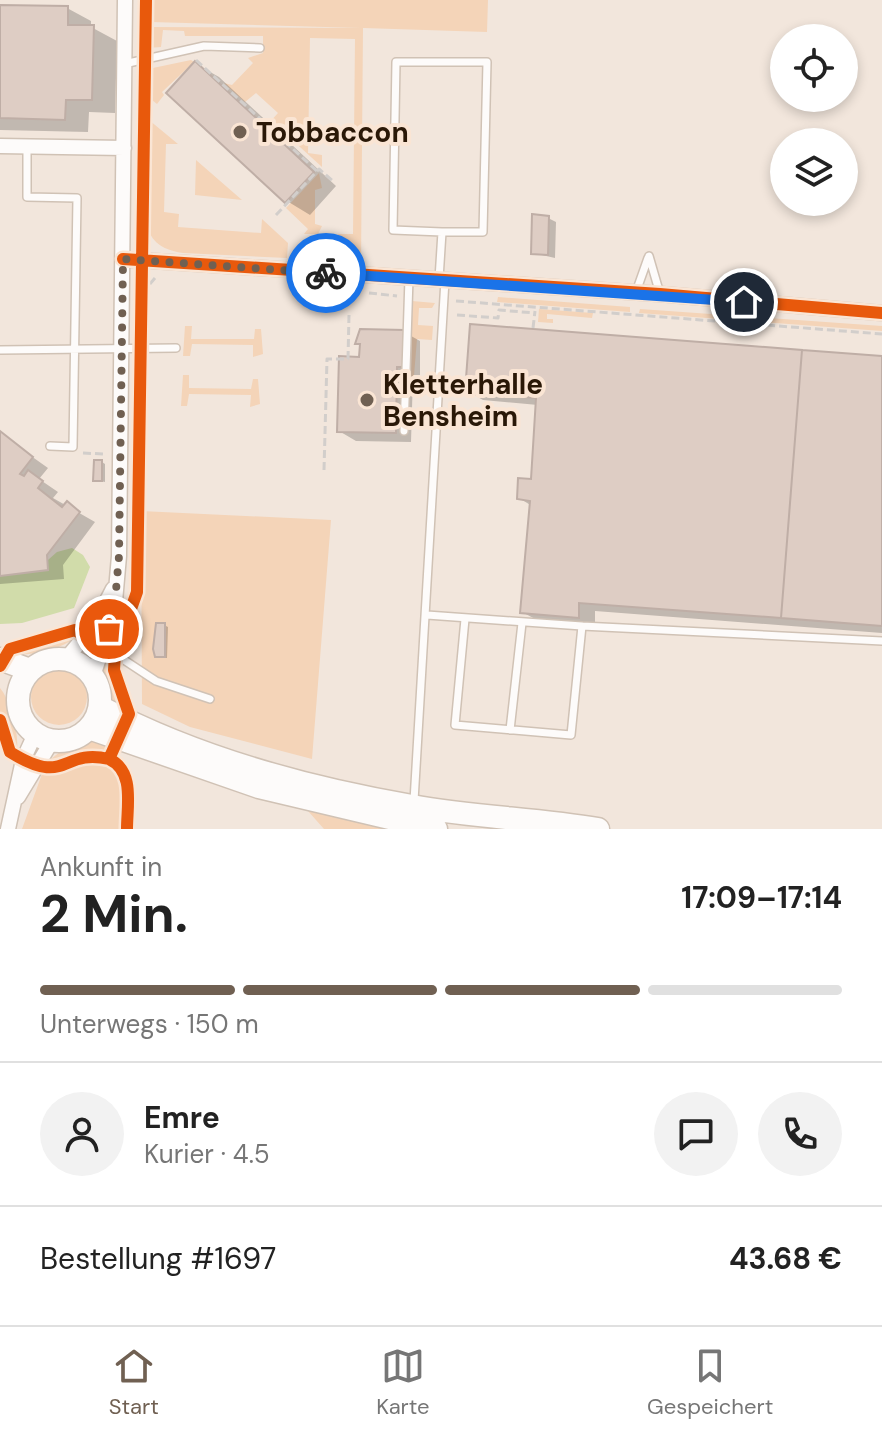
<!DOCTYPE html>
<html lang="de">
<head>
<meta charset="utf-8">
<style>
	body { margin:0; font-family:"DM Sans",sans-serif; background:#f2f2f2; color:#222; height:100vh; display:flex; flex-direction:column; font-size:30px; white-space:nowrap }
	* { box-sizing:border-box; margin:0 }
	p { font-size:26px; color:#767676 }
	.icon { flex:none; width:44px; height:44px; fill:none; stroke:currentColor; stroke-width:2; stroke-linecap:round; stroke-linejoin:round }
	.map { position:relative; height:829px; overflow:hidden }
	.drawer { display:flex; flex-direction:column; background:#fff; flex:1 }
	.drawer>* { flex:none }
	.buttons { position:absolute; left:770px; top:24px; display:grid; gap:16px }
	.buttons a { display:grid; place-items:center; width:88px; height:88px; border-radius:50%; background:#fff; box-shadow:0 4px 12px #0003; font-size:40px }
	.pin { position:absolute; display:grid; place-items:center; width:68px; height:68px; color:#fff; margin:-34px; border:4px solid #fff; border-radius:50%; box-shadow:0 2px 8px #0007 }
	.courier { position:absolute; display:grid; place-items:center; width:80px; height:80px; margin:-40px; border:6px solid #1a73e8; border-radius:50%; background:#fff; color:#222; box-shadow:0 2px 10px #0007 }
	.headline em { font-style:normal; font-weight:700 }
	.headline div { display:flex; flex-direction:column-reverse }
	.headline { display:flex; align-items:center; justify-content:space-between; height:136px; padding:0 40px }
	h1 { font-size:52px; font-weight:700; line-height:60px }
	.bar { display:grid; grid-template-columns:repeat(4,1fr); gap:12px 8px; align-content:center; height:96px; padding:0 40px }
	.bar i { height:10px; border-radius:6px; background:#e0e0e0 }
	.bar .on { background:#706052 }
	.bar p { grid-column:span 4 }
	.line { display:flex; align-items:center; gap:20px; padding:0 40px; border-top:2px solid #e0e0e0 }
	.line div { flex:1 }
	.round { display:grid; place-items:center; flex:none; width:84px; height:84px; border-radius:42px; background:#f2f2f2 }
	.tab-bar { display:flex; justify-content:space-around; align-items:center; height:112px; border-top:2px solid #e0e0e0; background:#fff; font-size:22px; color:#767676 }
	.tab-bar a { display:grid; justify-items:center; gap:4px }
	.tab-bar .on { color:#706052 }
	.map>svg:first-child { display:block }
	.green { fill:#f4d4b8 }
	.water { fill:#d1dcaa }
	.shadow { fill:#0003 }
	.building { fill:#decdc4; stroke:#bfaea6; stroke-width:2 }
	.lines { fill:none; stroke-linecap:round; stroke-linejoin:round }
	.lane-casing { stroke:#d0c2b5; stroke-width:10 }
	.street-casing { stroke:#d0c2b5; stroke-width:17 }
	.secondary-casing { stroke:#d0c2b5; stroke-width:25 }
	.path { stroke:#d2cecb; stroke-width:3; stroke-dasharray:8 4; stroke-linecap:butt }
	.lane { stroke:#fdfbfa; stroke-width:7 }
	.street { stroke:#fdfbfa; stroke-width:14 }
	.secondary { stroke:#fdfbfa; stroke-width:22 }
	.cycleway-casing { stroke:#fae5d4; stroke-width:17 }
	.cycleway { stroke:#e8590c; stroke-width:12 }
	.done { stroke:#706052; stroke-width:8; stroke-dasharray:0 14.4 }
	.route { stroke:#1a73e8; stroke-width:10 }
	.poi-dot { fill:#706052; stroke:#fae5d4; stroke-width:3 }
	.labels { text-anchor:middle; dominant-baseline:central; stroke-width:8; stroke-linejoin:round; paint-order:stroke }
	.poi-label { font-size:28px; font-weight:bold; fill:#2a1807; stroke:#fae5d4; text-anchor:start }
</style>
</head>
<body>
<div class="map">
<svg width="882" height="829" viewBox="0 0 882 829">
	<rect width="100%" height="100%" fill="#f2e6dc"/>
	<path class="green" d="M 152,0 L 488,0 L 487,32 L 363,28 L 361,264 L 339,263 L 338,234 L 353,234 L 355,39 L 310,38 L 308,153 L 322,155 L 322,167 L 290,138 L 286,140 L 268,124 L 278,113 L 256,93 L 245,102 L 224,83 L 232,85 L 253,63 L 248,58 L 263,53 L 263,36 L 185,36 L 184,31 L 163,30 L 161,47 L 148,48 L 148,27 L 361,28 L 151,22 Z
		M 191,60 L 194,62 L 162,92 L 164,95 L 157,104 L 147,96 L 148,69 Z
		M 149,120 L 178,144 L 166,144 L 164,212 L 179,214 L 178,227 L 261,233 L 262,219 L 288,243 L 287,258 L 183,253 C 170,251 157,247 150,234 C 144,222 144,131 149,120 Z
		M 196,160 L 242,200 L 195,195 Z
		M 319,173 L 322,188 L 315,190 L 315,224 L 322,226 L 318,234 L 304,234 L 308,229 L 286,208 Z
		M 498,297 L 630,307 L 630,312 L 497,302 Z
		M 412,301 L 435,303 L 432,308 L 419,308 L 418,325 L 433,326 L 432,340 L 417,339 L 413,388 L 428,390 L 425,395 L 411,393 Z
		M 539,309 L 593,313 L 592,318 L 547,314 L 547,319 L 553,319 L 553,323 L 538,322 Z
		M 640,309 L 882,326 L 882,331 L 639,313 Z
		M 185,326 L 192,326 L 191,339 L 254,339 L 255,329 L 261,329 L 263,354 L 253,357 L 253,345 L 192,344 L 190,356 L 183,356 Z
		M 183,375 L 189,375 L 189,388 L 251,389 L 253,379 L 258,379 L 260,404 L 250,407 L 251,395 L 189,394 L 187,406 L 181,406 Z
		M 141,511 L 331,520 L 312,759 L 190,727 L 142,704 Z
		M 74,633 L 78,635 C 64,649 30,657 10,654 L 14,650 Z
		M 106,653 L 123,709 C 105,697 99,673 106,653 Z
		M31 697a28 28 0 1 1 56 0a28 28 0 1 1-56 0Z
		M 0,688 C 12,702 23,745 14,762 L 0,743 Z
		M 88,739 L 111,740 L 106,750 L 76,753 L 47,762 L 65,748 Z
		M 86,763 L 108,767 L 121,777 L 122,829 L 22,829 L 42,774 L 56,775 Z
		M 308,811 L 404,829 L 324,829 Z"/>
	<path class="water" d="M 72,548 L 83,555 L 90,567 L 74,608 L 22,623 L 0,624 L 0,576 L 48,570 L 48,560 L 57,552 Z"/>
	<path class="shadow" d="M 0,7 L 67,8 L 91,21 L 91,27 L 117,41 L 115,113 L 89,112 L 88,132 L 0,130 Z
		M 196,64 L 219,77 L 336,186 L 310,215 L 287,201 Z
		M 548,218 L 556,222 L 555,258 L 533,253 Z
		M 404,332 L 420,341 L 420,375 L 413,375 L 411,442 L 356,441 L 339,431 L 361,359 L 362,346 L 358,343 Z
		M 882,358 L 882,633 L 595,611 L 595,626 L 539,621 L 522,612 L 532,506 L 519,498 L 533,481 L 538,405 L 483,400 L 467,391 Z
		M 0,434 L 48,468 L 39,479 L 58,492 L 53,498 L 95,522 L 63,565 L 64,579 L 0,584 Z
		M 102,462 L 105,464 L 105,482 L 95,480 Z
		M 164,625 L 168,627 L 167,658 L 160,658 L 157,656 Z"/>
	<path class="building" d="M 0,5 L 68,6 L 68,25 L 94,25 L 92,100 L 66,100 L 65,120 L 0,118 Z
		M 195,61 L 314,172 L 285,203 L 166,93 Z
		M 532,214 L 549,216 L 548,255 L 531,254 Z
		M 323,291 L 335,292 L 335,299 L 323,298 Z
		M 470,324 L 802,350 L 781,618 L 579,603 L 579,618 L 520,613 L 530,501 L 517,499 L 518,478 L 531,479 L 536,398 L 465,392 Z
		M 360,329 L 404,330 L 404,367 L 397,367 L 396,433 L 337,432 L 339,356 L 359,357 L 360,344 L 355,344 Z
		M 802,350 L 882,356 L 882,626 L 781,618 Z
		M 0,431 L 33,457 L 20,474 L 24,476 L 28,470 L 43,481 L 38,488 L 62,507 L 67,501 L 80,512 L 47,555 L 48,570 L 0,576 Z
		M 94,460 L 102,460 L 102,481 L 93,481 Z
		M 156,623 L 165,623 L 165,657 L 155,657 L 153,649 Z"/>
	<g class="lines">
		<g class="lane-casing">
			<path id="lane" d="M 124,64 L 204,46 L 260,48
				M 27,147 L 27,197 L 77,198 L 73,447 L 50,446
				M 649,256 L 660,294
				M 439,279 L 442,232 L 393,230 L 396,62 L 487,62 L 483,232 L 442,232
				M 636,292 L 648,258
				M 0,350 L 176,348
				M 404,431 L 409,278
				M 427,615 L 582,626 L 571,735 L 455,725 L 465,619
				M 582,626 L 882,641
				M 115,654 L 156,681 L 210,699
				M 510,730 L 522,623
				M 414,801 L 445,280"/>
		</g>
		<g class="street-casing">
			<path id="street" d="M 0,146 L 124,148
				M 123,259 L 660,294 L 882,313
				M 66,659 L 95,624 L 113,589
				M 93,676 L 114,613 L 119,556 L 125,0
				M 18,797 L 52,741
				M 8,829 L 23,760 L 35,734"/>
		</g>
		<g class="secondary-casing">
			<path id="secondary" d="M18 700a41 41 0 1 1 82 0a41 41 0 1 1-82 0Z
				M 0,659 L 30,670
				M 100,707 C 195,757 307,788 412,806 C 473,817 536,819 598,829
				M 89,728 L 259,787 L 436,829"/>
		</g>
		<path class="path" d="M 146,46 L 146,0
			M 196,60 L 317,171
			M 276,215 L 319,169 L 334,182
			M 143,242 L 145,74
			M 142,293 L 155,278
			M 369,293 L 397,296
			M 456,301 L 882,334
			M 457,315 L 498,318 L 499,310 L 535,313
			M 533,328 L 535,311
			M 142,334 L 143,278
			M 83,453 L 103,454
			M 324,470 L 327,359 L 348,359 L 349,315
			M 132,610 L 137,592 L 141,362"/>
		<use href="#lane" class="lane"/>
		<use href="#street" class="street"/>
		<use href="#secondary" class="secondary"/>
		<g class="cycleway-casing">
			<path id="cycleway" d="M 123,259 L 660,294 L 882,313
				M 0,666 L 10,649 L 75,630 L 115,654
				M 0,720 L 10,752 C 68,788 60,748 109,759
				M 127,829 C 127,805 135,771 109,759 L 129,714 L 114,670 L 115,654 L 137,592 L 146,0"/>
		</g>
		<use href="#cycleway" class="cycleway"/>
	</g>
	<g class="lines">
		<path class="done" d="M 109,629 L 114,613 L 119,556 L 123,259 L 326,273"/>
		<path class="route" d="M 326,273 L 744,302"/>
	</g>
	<g class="poi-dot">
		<circle cx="240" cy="132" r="8"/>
		<circle cx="367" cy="400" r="8"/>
	</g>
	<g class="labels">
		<g class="poi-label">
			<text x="256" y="132">Tobbaccon</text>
			<text x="383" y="384">Kletterhalle<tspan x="383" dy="32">Bensheim</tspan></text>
		</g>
	</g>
</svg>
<div class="buttons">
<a><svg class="icon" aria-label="locate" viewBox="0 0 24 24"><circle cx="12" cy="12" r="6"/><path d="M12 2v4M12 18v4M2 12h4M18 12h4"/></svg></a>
<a><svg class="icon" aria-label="layers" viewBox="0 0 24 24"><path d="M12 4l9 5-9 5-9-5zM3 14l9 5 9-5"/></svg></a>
</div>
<div class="pin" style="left:109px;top:629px;background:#ea580c"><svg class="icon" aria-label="bag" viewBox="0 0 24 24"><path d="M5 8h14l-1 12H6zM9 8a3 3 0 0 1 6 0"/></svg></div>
<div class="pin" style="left:744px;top:302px;background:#1f2937"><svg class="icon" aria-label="home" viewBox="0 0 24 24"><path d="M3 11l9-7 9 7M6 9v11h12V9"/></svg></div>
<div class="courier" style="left:326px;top:273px"><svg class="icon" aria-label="bike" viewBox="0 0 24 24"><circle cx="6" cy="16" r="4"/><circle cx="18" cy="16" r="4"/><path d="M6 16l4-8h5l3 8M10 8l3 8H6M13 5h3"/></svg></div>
</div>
<section class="drawer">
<div class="headline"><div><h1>2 Min.</h1><p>Ankunft in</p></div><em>17:09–17:14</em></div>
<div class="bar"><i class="on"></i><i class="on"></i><i class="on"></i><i></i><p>Unterwegs · 150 m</p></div>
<div class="line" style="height:144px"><a class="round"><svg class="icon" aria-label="person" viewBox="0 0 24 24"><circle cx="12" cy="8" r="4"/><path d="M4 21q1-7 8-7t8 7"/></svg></a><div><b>Emre</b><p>Kurier · 4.5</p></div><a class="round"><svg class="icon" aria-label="chat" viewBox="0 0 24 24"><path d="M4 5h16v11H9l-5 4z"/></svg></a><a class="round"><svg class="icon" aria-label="phone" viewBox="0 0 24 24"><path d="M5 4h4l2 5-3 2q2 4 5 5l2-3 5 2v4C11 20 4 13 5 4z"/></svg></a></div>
<div class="line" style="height:104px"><div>Bestellung #1697</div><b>43.68 €</b></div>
</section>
<nav class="tab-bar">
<a class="on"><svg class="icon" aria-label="home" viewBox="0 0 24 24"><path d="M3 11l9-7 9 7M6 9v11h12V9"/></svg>Start</a>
<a><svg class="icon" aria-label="map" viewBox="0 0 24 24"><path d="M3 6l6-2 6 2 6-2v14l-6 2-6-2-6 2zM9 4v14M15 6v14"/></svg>Karte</a>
<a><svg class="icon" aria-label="saved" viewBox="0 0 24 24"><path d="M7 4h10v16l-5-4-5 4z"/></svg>Gespeichert</a>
</nav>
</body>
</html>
